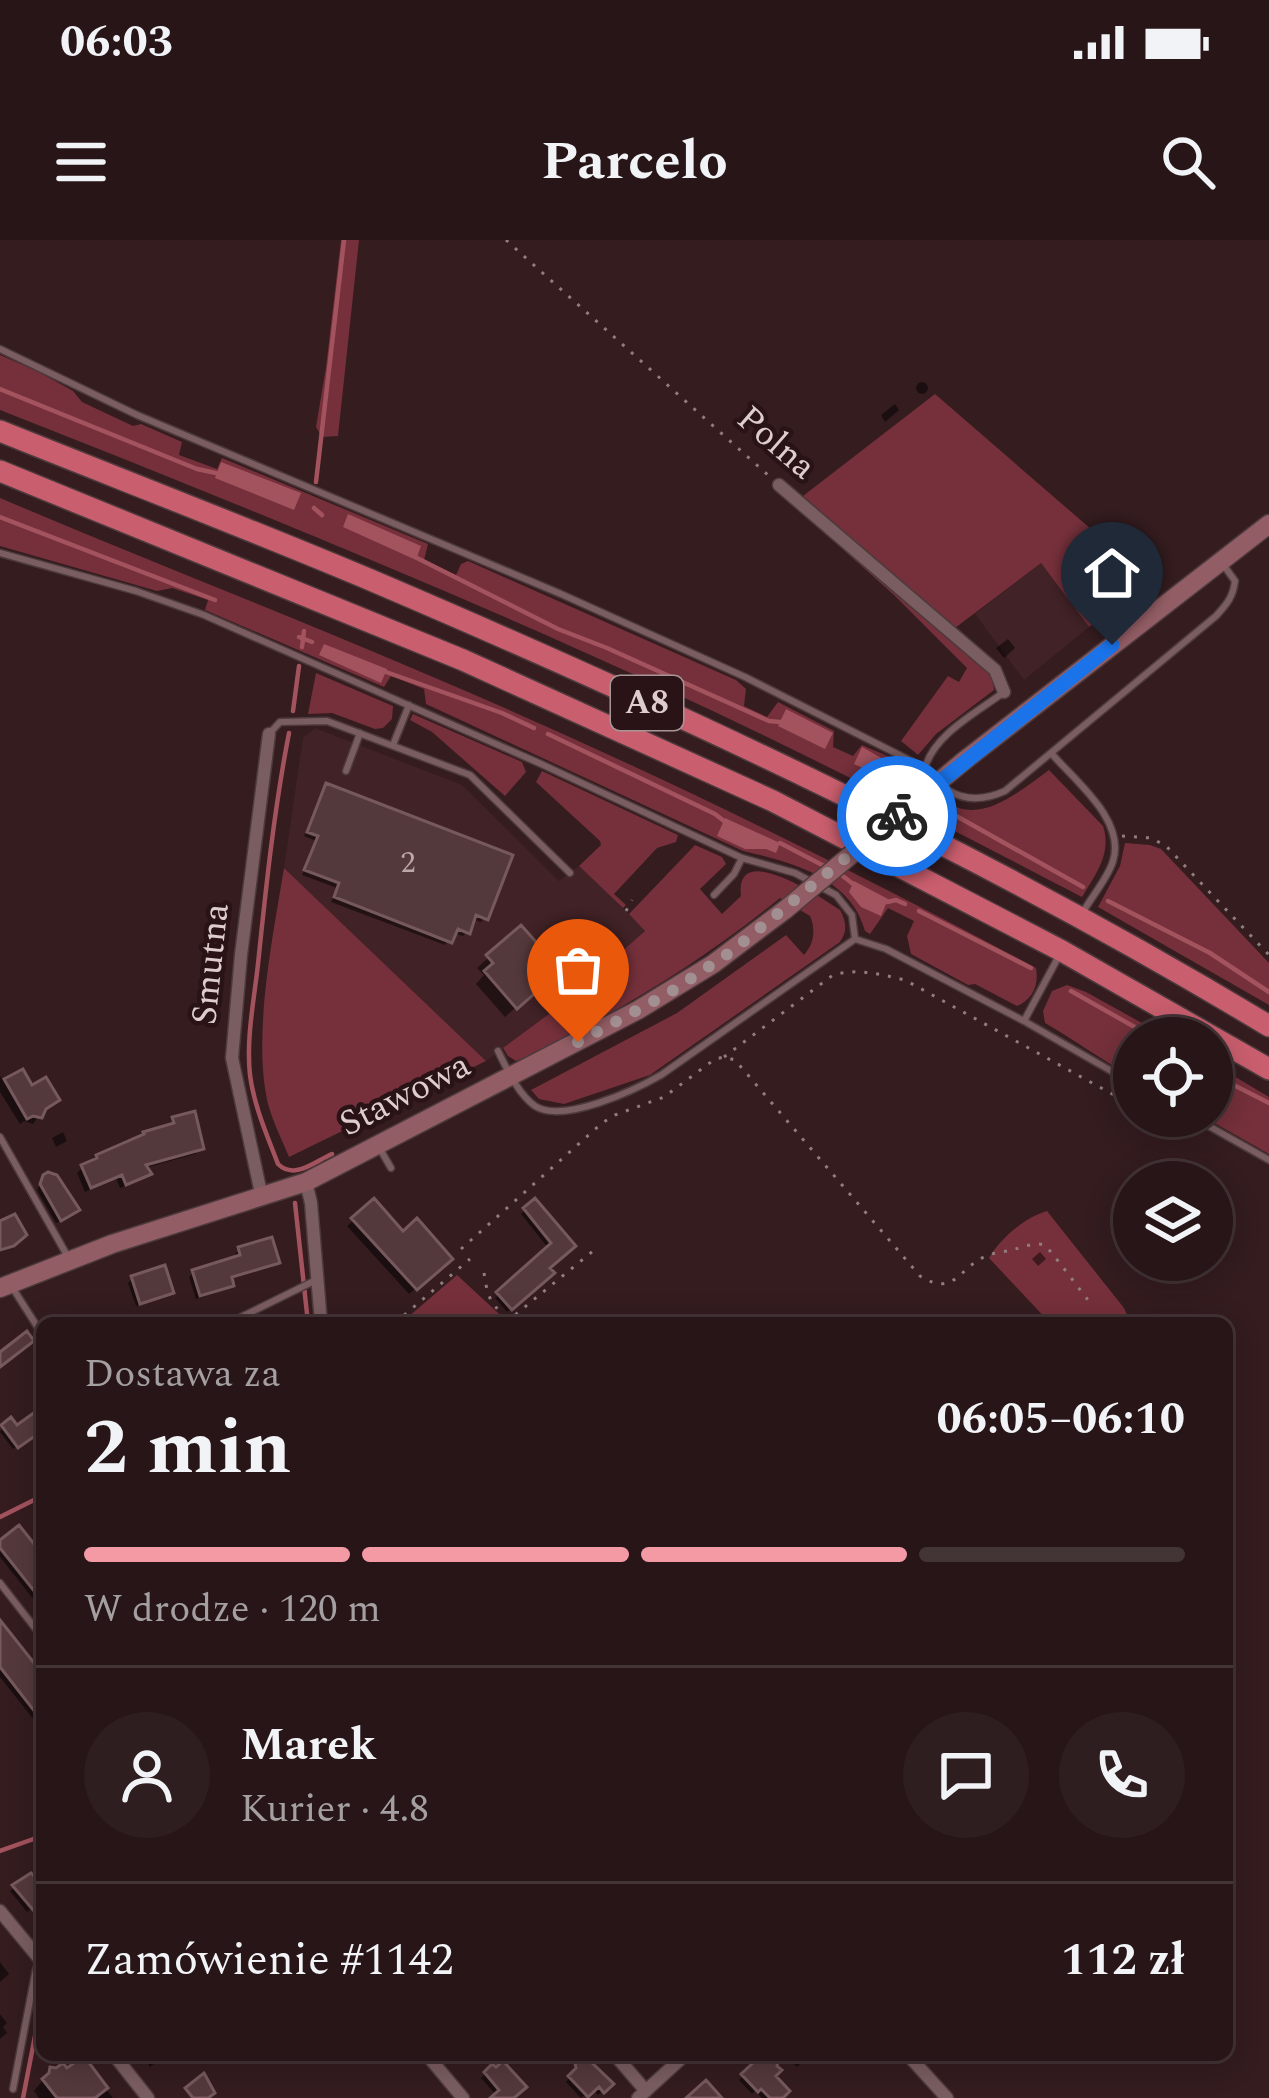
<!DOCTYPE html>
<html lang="pl">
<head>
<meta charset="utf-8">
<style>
	body { margin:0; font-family:Spectral,serif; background:#2f1e20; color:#f1f3f6; height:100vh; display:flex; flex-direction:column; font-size:45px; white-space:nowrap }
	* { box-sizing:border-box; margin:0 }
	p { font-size:39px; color:#a49fa1 }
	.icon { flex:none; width:66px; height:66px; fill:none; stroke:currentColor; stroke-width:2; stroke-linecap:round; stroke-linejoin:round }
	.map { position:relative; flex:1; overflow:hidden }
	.side { position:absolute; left:36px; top:1077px; width:1197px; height:744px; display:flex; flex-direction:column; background:#271517; border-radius:18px; box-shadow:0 6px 30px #0003,0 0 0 3px #433436 }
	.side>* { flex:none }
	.controls { position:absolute; left:1113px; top:777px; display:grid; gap:24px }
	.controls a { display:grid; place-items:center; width:120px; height:120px; border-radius:50%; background:#271517; box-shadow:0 6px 30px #0003,0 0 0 3px #433436; font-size:60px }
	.pin { position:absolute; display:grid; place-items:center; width:102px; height:102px; color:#fff; margin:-123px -51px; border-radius:50% 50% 50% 0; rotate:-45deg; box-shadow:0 0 12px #0007 }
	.pin .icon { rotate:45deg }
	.courier { position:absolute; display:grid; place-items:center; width:120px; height:120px; margin:-60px; border:9px solid #1a73e8; border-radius:50%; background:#fff; color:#222; box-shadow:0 3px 15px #0007 }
	.summary em { font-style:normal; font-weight:700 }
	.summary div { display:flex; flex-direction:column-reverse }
	.summary { display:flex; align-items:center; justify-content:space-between; height:204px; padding:0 48px }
	h1 { font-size:78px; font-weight:700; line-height:90px }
	.bar { display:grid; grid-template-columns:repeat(4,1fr); gap:18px 12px; align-content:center; height:144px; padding:0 48px }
	.bar i { height:15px; border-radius:9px; background:#433436 }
	.bar .active { background:#f49aa4 }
	.bar p { grid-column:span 4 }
	.line { display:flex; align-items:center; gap:30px; padding:0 48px; border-top:3px solid #433436 }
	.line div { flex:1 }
	.round { display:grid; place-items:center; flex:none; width:126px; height:126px; border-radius:63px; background:#2f1e20 }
	.status { display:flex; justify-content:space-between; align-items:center; height:84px; padding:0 60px; background:#271517; direction:ltr }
	.status svg { height:33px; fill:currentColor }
	header { display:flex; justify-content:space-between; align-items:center; height:156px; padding:0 48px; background:#271517; font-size:54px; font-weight:700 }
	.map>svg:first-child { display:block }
	.built { fill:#412226 }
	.green { fill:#75303b }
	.water { fill:#a3535e }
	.shadow { fill:#0007 }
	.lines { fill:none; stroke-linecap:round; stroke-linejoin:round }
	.stream { stroke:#a3535e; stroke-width:4.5 }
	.building { fill:#54393c; stroke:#76595c; stroke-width:3 }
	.lane-casing { stroke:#4d3a3c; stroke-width:9 }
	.street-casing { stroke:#4d3a3c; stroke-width:15 }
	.secondary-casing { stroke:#4d3a3c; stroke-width:21 }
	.highway-casing { stroke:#4d3a3c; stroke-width:24 }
	.path { stroke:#917d7f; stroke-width:3; stroke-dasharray:3 9; stroke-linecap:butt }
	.lane { stroke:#7a5d60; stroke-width:6 }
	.street { stroke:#7a5d60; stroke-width:12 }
	.secondary { stroke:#925d64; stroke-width:18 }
	.highway { stroke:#c95e6e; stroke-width:21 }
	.secondary-bridge-casing { stroke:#4d3a3c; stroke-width:21; stroke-linecap:butt }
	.secondary-bridge { stroke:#925d64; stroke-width:18 }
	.done { stroke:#a28f91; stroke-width:12; stroke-dasharray:0 21.6 }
	.route { stroke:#1a73e8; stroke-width:15 }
	.labels { text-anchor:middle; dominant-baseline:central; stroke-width:9; stroke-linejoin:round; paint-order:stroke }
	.number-label { font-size:30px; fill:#bca8aa }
	.shield { fill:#291316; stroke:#a89597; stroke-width:3 }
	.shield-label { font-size:33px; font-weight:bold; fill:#decdce }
	.street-label { font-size:36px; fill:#decdce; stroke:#291316 }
</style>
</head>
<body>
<div class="status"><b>06:03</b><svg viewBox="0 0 49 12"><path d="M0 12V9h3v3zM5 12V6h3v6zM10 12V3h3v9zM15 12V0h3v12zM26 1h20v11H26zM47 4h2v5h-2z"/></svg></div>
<header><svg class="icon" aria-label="menu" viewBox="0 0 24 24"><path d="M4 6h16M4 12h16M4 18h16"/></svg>Parcelo<svg class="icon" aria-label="search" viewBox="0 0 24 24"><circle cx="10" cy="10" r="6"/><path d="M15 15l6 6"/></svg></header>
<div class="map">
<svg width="1269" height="1858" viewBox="0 0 1269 1858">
	<rect width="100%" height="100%" fill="#341c1f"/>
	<path class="built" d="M 1041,323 L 1089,387 L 1024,440 L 975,374 Z
		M 315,488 L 462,545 L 559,641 L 579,626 L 646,690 L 557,768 L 486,821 L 284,628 L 303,498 Z"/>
	<path class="green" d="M 341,0 L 359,0 L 338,196 L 322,197 L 316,187 L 326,127 Z
		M 0,115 L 39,132 L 73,151 L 82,162 L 133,186 L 141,184 L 182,202 L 179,215 L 217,229 L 222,218 L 428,304 L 424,320 L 456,335 L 461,324 L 468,321 L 736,440 L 746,449 L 744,466 L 767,477 L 778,462 L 834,491 L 833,507 L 853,516 L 862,505 C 880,514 907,521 922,535 C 928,542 933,551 940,557 C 977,590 1018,552 1049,530 L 1103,586 C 1112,613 1096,634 1082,657 C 942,584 801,511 657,445 C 441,346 221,257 0,170 Z
		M 935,154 L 1151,341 L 1089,387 L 1041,323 L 955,388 L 803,256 Z
		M 0,258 C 151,322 304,381 454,446 C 652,531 846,626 1036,728 C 1039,745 1033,759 1017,766 L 975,744 L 968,745 L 911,714 L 907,696 L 914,681 L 888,668 L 870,694 L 865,691 C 851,638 792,622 743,611 L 426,464 L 424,449 L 391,436 L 384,447 L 377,444 L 205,370 L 208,360 L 172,348 L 157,351 L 0,306 Z
		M 810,280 L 992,435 L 994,450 L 936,494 L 918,515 L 901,501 L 948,436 L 959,442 L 967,428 L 894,355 Z
		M 316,433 L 393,466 L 392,479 L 383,488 L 375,489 L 332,473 L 308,474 Z
		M 413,474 L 522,522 L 526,532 L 505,556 L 432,492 L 410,480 Z
		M 542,531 L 678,595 L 676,602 L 657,608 L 614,654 L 626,665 L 623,668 L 579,626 L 601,605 L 600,601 L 536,542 Z
		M 1125,603 L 1150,605 L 1161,609 L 1269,723 L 1269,765 L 1098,667 L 1120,626 Z
		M 695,605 L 722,617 L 726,624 L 700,649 L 722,674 L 741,656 C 734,599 821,657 840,670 C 846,681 848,691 840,702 L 650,835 L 564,864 L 539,859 L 531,850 L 677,773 L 786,695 L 804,715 C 814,704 816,690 810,676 L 780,658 C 721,706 659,747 592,783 C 567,796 543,812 516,821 L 508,816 L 503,808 L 557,768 L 645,691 L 629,674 Z
		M 284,628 L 486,821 L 289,917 C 282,900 273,882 268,864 C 252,797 273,696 284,628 Z
		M 1067,745 L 1086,752 L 1169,798 L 1134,798 L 1134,838 C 1103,821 1076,801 1045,783 L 1043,771 L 1052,751 Z
		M 1212,823 L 1269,857 L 1269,914 L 1202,876 L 1212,876 Z
		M 1047,971 L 1124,1068 L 1131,1083 L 1050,1083 L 989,1018 C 1000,999 1025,977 1047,971 Z
		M 457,1035 L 509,1083 L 401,1083 Z"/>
	<path class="water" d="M 221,222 L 301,253 L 294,270 L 215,238 Z
		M 348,274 L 421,306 L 416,320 L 343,287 Z
		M 324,404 L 387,429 L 381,443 L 319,415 Z
		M 786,469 L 833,493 L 825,509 L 778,486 Z
		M 862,507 L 899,528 L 893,542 L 854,524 Z
		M 725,578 L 780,603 L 776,613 L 766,609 L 745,609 L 717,596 Z
		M 854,641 L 888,659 L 881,676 L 861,667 L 849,652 Z"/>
	<path class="shadow" d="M916 148a6 6 0 1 1 12 0a6 6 0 1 1-12 0Z
		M 895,164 L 899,170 L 885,182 L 881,175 Z
		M 1008,399 L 1015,408 L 1004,418 L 996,408 Z
		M 326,546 L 485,678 L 481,682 L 472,679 L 467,692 L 463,696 L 453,693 L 445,705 L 331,662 L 337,648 L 302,635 L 316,601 L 304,596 L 322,551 Z
		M 521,689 L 547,740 L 505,777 L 476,744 L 484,735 L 477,728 Z
		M 22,833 L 42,871 L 33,884 L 24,881 L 20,884 L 0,852 L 0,836 L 5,842 Z
		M 174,880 L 201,908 L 195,914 L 145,928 L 148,933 L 143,939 L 120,948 L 116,938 L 85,952 L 77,933 L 83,927 L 168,886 Z
		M 63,892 L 67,901 L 56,907 L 52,898 Z
		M 44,938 L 72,974 L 56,983 L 37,950 Z
		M 374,962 L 403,995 L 449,1019 L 409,1054 L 347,986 Z
		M 534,962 L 572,1006 L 547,1028 L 551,1033 L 507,1072 L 495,1058 L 549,1009 L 521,974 Z
		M 239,1010 L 277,1022 L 272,1027 L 229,1039 L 231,1045 L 227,1049 L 196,1059 L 189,1037 L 194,1032 L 237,1020 L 235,1014 Z
		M 1040,1012 L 1046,1019 L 1038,1026 L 1032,1019 Z
		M 133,1038 L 170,1052 L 166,1057 L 136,1066 L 128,1043 Z
		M 42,1181 L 42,1189 L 13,1209 L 0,1192 L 3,1187 L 16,1189 Z
		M 0,1304 L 42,1318 L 42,1370 L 0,1317 Z
		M 0,1385 L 42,1438 L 42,1490 L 0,1437 Z
		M 31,1636 L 42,1644 L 42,1647 L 33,1655 L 39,1662 L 27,1672 L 10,1651 Z
		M 0,1722 L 9,1734 L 0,1742 Z
		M 0,1774 L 7,1783 L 3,1787 L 7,1793 L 0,1799 Z
		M 143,1815 L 172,1815 L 167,1819 L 164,1816 L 150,1827 Z
		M 760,1815 L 765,1815 L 775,1824 L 772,1836 L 779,1858 L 762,1858 L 755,1851 L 752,1854 L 739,1840 L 752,1827 L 750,1824 Z
		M 795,1815 L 810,1815 L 797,1827 L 790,1820 Z
		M 83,1820 L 113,1858 L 39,1858 L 34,1851 L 51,1830 L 67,1832 Z
		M 581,1822 L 610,1844 L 598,1855 L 593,1849 L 581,1858 L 566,1842 Z
		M 492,1828 L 496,1831 L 511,1858 L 495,1858 L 497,1856 L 481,1838 Z"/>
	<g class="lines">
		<path class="stream" d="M 0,149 L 197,229 L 216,233
			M 316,242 L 344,0
			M 314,268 L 322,275
			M 0,277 L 215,360
			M 417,318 L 558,389 L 607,408 L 769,481 L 780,482
			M 299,397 L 312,402
			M 302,407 L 304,391
			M 386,432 L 502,473 L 534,488
			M 293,471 L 299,426
			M 289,493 C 274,570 266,647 258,724 C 254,761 246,798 250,835 C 254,866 267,895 278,924 C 294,940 314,922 332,914
			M 548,494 L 715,574 L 724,581
			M 895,537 L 916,554
			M 926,559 L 1083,647
			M 780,603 L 828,628
			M 839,633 L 853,644
			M 1108,661 L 1210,713 L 1269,752
			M 887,662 L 896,660 L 905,664
			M 919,671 L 1031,728
			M 1071,751 L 1154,798
			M 1212,834 L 1269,863
			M 295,963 L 308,1083
			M 0,1277 L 36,1259 L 42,1266
			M 0,1611 L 42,1596
			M 23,1858 L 42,1760"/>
	</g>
	<path class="building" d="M 326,543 L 513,615 L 488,680 L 476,675 L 470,694 L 458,689 L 452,703 L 334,657 L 339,643 L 304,630 L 318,596 L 307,592 Z
		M 521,685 L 561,730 L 517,769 L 484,731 L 493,723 L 486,715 Z
		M 23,829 L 32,845 L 46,837 L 60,860 L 46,869 L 42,878 L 33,876 L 27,879 L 4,839 Z
		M 195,871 L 204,909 L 146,925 L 152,934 L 126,945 L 122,935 L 91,948 L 81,925 L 97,918 L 96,915 L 144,894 L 143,892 L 174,883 L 172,877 Z
		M 48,932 L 57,935 L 80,970 L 61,981 L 40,944 L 43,935 Z
		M 374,958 L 403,991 L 417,978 L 453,1019 L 417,1050 L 351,978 Z
		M 535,958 L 576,1006 L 550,1028 L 555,1033 L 512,1070 L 496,1052 L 551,1003 L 523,968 Z
		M 15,974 L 27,995 L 14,1006 L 0,1010 L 0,981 Z
		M 272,997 L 280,1023 L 232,1037 L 234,1046 L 200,1056 L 192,1030 L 240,1015 L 238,1007 Z
		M 165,1025 L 174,1053 L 140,1064 L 131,1036 Z
		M 27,1091 L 34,1101 L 0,1127 L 0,1112 Z
		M 42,1167 L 42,1191 L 18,1208 L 1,1185 L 11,1177 L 17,1185 Z
		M 19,1285 L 42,1314 L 42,1361 L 0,1308 L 0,1300 Z
		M 0,1380 L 42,1433 L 42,1481 L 0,1427 Z
		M 31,1633 L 38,1640 L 42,1641 L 42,1650 L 36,1655 L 42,1663 L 33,1670 L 12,1645 Z
		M 749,1815 L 779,1818 L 777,1826 L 782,1830 L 776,1836 L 790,1851 L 783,1858 L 770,1858 L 761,1849 L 758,1852 L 741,1834 L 755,1821 Z
		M 84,1816 L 108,1848 L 95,1858 L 57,1858 L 42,1839 L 49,1833 L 50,1827 L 56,1828 L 63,1823 L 67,1828 Z
		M 580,1819 L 590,1821 L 614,1844 L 604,1853 L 599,1847 L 588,1857 L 568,1836 L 576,1828 L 575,1823 Z
		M 503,1821 L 527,1847 L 514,1858 L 490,1858 L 499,1850 L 484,1832 L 492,1824 L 496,1827 Z
		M 204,1833 L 215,1853 L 208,1858 L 193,1858 L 185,1848 Z
		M 706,1840 L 722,1858 L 686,1858 Z"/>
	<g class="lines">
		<g class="lane-casing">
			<path id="lane" d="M 0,109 L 137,175 L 561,354 L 745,437 L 925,528
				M 0,313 L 136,351 L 204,375 L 539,523 L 742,618 L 795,633 L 836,655 L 852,675 L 855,699
				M 1004,452 C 978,472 934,494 925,528 C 946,557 972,566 1005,551 L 1216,376 C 1227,364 1233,357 1235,341 L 1222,323
				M 269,494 L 280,482 L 327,481 L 470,535 L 570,633
				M 393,505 L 409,465
				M 1052,514 C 1075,541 1126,580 1113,621 C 1108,638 1092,656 1083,672
				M 346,531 L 360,493
				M 714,655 L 734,634 L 742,618
				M 855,699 L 886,709 L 1024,781 L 1134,844
				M 1024,781 L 1060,714
				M 498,811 C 507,829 518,854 535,866 C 563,884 635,850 661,835 L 855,699
				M 1191,876 L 1269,920
				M 0,897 L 68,1017
				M 380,909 L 391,928
				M 12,1047 L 42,1094
				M 229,1083 L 314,1041
				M 0,1343 L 42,1397
				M 13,1849 L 36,1729 L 42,1722"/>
		</g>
		<g class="street-casing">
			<path id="street" d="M 779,245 L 995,430 L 1004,452
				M 306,942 L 311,963 L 321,1083
				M 262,958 L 232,818 L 241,715 L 269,494
				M 0,1671 L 42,1722
				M 114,1815 L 148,1858
				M 427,1815 L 463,1858
				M 615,1815 L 646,1851
				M 908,1815 L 947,1858
				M 638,1858 L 685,1815"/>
		</g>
		<g class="secondary-casing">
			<path id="secondary" d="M 965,520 L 1269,284
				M 0,1048 L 112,1004 L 306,942 L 638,770 L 713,724 L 786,669"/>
		</g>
		<g class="highway-casing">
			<path id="highway" d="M 0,191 C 127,242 255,291 380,344 C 684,474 986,615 1269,786
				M 0,231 L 463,420 L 773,561 L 1062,711 L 1269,829"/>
		</g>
		<path class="path" d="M 506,0 L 769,236
			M 1122,596 L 1151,598 L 1166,606 L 1269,715
			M 626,671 L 632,660
			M 724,817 L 833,735 C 859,728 879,734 905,740 L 1134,866
			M 1151,876 L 1159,880
			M 461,1009 L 602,883 L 615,875 L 664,857 L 715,819 L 724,817 L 735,820 L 920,1036 C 955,1058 959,1027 986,1016 C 995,1012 1006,1012 1015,1009 C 1023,1007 1035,1002 1044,1005 C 1048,1006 1085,1057 1092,1065
			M 484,1033 C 487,1053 489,1063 505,1076 L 515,1075 L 593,1011
			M 395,1083 L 470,1019"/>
		<use href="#lane" class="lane"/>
		<use href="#street" class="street"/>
		<use href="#secondary" class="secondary"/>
		<use href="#highway" class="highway"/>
		<g class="secondary-bridge-casing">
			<path id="secondary-bridge" d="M 786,669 L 965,520"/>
		</g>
		<use href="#secondary-bridge" class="secondary-bridge"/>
	</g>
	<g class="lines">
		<path class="done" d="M 578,802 L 669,753 L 732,711 L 897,576"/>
		<path class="route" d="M 897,576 L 1112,405"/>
	</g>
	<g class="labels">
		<g class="number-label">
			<text x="408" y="623">2</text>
		</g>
		<rect class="shield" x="611" y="436" width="72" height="54" rx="9"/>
		<g class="shield-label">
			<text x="647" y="463">A8</text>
		</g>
		<g class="street-label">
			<text transform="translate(776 203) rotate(41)">Polna</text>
			<text transform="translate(211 724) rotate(-84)">Smutna</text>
			<text transform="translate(405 855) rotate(-27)">Stawowa</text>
		</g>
	</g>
</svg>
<div class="controls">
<a><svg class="icon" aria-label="locate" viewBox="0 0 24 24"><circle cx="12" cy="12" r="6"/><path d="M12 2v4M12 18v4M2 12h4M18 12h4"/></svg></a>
<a><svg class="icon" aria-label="layers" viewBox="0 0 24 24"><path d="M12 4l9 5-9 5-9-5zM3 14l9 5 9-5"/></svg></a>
</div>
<div class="pin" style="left:578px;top:802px;background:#ea580c"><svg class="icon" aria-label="bag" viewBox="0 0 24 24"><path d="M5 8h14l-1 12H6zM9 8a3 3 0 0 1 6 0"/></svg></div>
<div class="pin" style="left:1112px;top:405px;background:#1f2937"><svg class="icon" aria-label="home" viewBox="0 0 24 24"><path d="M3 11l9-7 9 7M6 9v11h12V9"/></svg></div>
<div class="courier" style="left:897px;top:576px"><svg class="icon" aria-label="bike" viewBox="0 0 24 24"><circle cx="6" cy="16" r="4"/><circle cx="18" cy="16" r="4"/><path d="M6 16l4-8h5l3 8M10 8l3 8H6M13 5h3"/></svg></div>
<section class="side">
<div class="summary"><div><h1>2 min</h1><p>Dostawa za</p></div><em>06:05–06:10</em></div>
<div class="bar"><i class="active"></i><i class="active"></i><i class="active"></i><i></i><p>W drodze · 120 m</p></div>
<div class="line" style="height:216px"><a class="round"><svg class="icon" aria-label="person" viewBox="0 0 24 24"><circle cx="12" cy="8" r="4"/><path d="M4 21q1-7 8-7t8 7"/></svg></a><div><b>Marek</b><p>Kurier · 4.8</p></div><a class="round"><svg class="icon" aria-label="chat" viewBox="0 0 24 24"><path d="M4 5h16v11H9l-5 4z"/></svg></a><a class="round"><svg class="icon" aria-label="phone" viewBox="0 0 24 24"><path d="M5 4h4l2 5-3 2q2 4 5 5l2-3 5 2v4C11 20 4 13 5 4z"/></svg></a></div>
<div class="line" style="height:156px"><div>Zamówienie #1142</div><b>112 zł</b></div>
</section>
</div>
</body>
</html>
